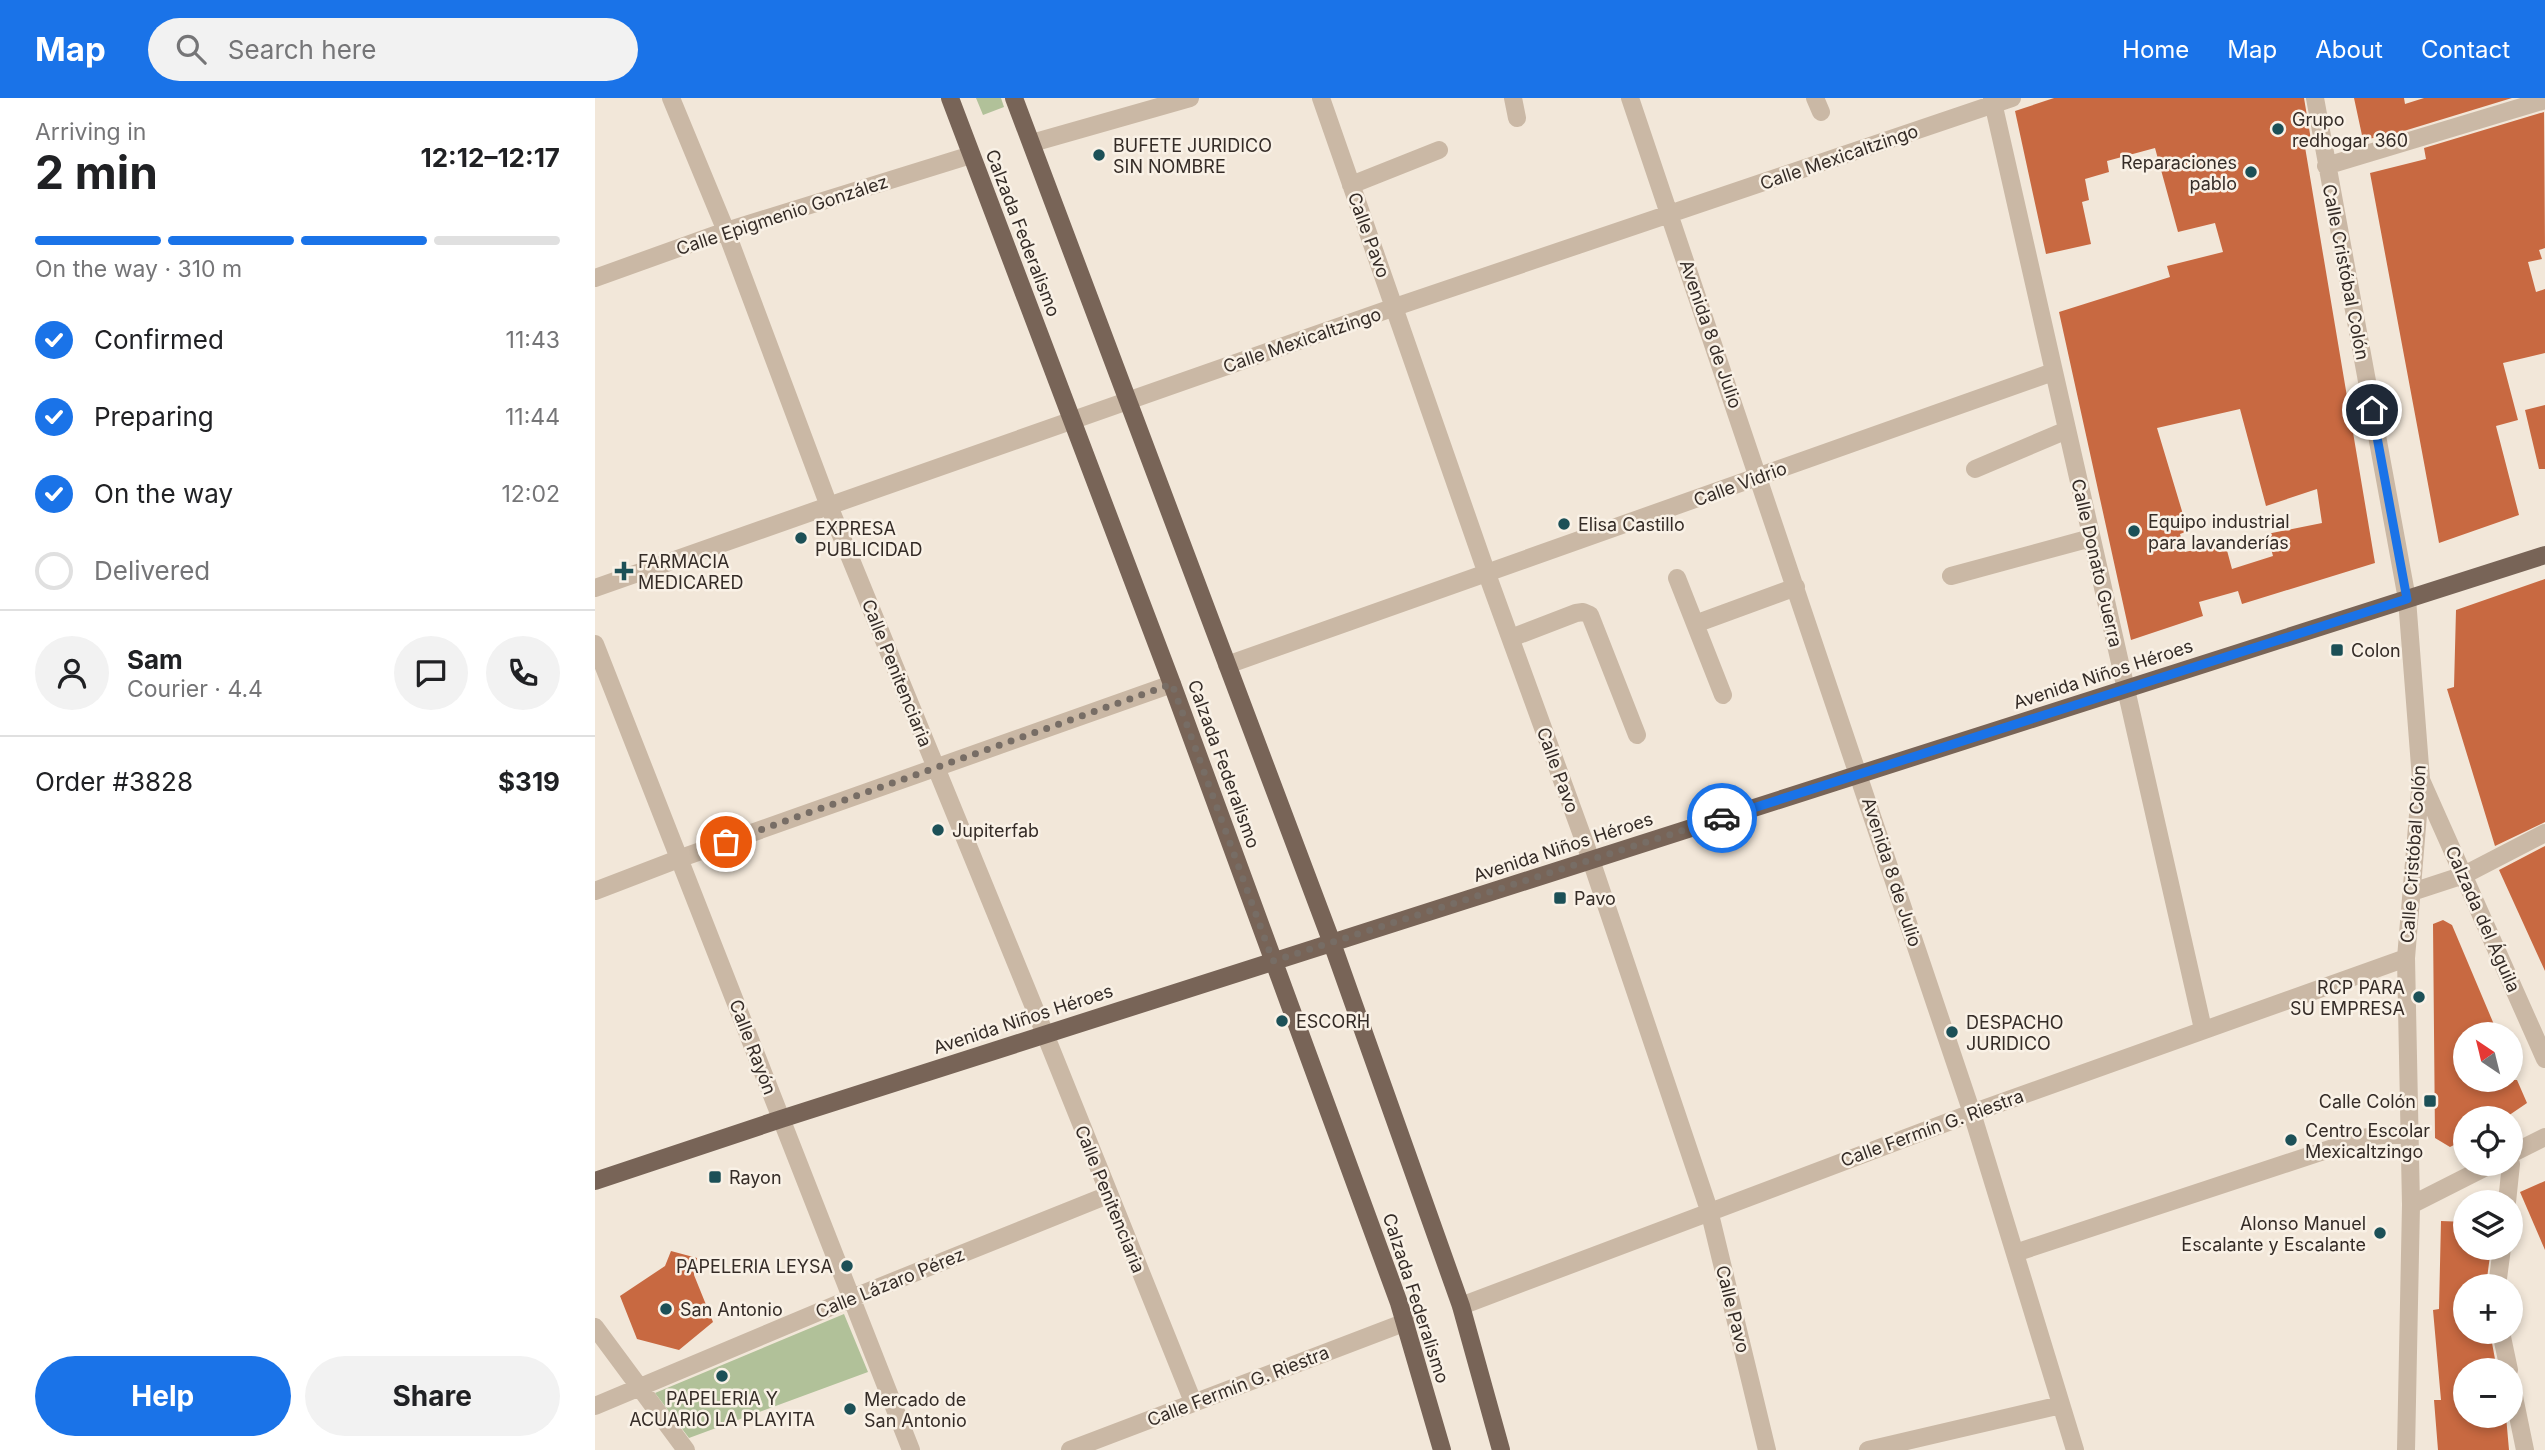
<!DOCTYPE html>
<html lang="en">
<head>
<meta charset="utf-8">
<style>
	body { margin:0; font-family:Inter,sans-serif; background:#f2f2f2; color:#202124; height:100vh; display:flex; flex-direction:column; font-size:26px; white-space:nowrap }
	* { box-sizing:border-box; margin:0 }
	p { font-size:23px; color:#757577 }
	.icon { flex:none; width:38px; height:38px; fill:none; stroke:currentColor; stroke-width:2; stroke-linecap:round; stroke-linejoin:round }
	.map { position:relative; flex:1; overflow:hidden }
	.panel { display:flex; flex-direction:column; background:#fff; width:595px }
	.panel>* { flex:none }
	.needle { width:46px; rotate:325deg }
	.buttons { position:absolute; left:1858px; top:924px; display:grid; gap:14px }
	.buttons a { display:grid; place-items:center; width:70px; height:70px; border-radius:50%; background:#fff; box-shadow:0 4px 10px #0003; font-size:35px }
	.pin { position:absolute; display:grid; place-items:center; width:60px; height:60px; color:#fff; margin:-30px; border:4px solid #fff; border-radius:50%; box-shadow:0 2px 7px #0007 }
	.courier { position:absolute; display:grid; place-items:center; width:70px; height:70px; margin:-35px; border:5px solid #1a73e8; border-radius:50%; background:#fff; color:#222; box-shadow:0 2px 9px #0007 }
	.headline em { font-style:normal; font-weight:700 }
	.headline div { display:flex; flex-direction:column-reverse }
	.headline { display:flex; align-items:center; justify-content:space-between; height:119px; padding:0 35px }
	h1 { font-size:46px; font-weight:700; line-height:52px }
	.bar { display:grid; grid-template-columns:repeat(4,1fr); gap:10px 7px; align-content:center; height:84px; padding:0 35px }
	.bar i { height:9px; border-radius:5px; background:#e0e0e0 }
	.bar .current { background:#1a73e8 }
	.bar p { grid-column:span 4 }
	.line { display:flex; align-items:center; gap:18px; padding:0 35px; border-top:2px solid #e0e0e0 }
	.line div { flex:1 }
	.round { display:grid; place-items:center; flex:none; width:74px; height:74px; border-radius:37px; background:#f2f2f2 }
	ol { padding:0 35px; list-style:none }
	li { display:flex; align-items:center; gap:21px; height:77px }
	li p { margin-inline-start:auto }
	li .icon { padding:7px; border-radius:50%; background:#1a73e8; color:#fff; stroke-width:4 }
	li:last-child { color:#757577 }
	li i { width:38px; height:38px; border:4px solid #e0e0e0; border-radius:50% }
	.cta { display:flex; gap:14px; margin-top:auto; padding:14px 35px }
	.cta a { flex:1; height:80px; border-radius:42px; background:#1a73e8; color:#fff; font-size:28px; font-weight:700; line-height:80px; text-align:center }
	.cta a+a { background:#f2f2f2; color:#202124 }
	header { display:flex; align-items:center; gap:42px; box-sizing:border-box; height:98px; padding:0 35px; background:#1a73e8; color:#fff }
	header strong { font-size:33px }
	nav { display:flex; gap:38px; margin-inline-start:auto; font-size:24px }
	.search { width:490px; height:63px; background:#f2f2f2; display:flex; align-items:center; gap:18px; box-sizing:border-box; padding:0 24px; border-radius:38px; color:#757577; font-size:26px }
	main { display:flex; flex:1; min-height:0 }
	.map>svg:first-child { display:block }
	.green { fill:#b1c199 }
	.building { fill:#c86941; fill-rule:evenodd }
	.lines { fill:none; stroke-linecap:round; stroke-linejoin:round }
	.minor { stroke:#cab8a5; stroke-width:18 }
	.major { stroke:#786457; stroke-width:18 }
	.done { stroke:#776d65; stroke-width:7; stroke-dasharray:0 12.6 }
	.route { stroke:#1a73e8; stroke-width:9 }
	.poi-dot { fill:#1c5057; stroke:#f9f1e6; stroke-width:2.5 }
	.labels { text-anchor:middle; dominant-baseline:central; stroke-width:5; stroke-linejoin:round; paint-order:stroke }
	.poi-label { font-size:18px; fill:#352c27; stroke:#f9f1e6; text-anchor:start }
	.street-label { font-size:18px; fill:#352c27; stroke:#f9f1e6 }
</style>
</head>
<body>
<header>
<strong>Map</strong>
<div class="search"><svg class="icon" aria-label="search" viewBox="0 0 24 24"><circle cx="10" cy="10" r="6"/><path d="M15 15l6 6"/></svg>Search here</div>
<nav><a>Home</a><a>Map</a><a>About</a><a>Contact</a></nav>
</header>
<main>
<section class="panel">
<div class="headline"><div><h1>2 min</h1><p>Arriving in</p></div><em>12:12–12:17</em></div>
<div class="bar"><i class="current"></i><i class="current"></i><i class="current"></i><i></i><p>On the way · 310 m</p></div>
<ol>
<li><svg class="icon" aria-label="check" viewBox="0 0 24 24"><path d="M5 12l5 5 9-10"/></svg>Confirmed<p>11:43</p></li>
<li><svg class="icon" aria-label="check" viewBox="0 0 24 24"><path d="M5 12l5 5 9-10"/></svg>Preparing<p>11:44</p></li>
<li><svg class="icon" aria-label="check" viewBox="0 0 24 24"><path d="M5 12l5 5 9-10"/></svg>On the way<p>12:02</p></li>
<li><i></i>Delivered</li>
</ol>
<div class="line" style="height:126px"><a class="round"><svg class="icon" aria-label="person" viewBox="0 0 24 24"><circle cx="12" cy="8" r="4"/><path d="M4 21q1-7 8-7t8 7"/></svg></a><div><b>Sam</b><p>Courier · 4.4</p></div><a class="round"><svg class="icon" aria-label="chat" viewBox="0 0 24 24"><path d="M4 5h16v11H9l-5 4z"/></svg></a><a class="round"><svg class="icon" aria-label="phone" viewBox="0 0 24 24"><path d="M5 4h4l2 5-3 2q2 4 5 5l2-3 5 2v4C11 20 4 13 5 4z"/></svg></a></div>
<div class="line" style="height:91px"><div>Order #3828</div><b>$319</b></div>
<div class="cta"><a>Help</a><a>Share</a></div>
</section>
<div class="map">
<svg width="1950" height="1352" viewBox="0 0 1950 1352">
	<rect width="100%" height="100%" fill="#f2e7d9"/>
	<path class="green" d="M 381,0 L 406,0 L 409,9 L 388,17 Z
		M 249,1216 L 273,1274 L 94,1340 L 60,1295 Z"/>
	<path class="building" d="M 1459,0 L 1709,0 L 1717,48 L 1710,49 L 1780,465 L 1647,506 L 1643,493 L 1604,504 L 1608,518 L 1536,542 L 1464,214 L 1575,179 L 1572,168 L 1628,154 L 1620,125 L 1583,134 L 1560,50 L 1512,63 L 1514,74 L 1490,81 L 1494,102 L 1487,104 L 1496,146 L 1451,156 L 1420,13 ZM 1645,311 L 1671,408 L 1722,391 L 1727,425 L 1672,436 L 1678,458 L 1637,471 L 1630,445 L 1590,454 L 1585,436 L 1593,433 L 1562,330 Z
		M 1759,0 L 1809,0 L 1810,6 L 1829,0 L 1917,0 L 1799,36 L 1768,42 Z
		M 1949,14 L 1950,150 L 1944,152 L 1947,161 L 1933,164 L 1941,194 L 1950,191 L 1950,255 L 1908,265 L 1923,322 L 1901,328 L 1924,417 L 1844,445 L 1775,75 L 1831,61 L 1829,50 Z
		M 1950,307 L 1950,371 L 1944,371 L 1930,312 Z
		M 1950,481 L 1950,724 L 1900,748 L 1852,591 L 1859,589 L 1861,512 Z
		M 1950,748 L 1950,873 L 1904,772 Z
		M 1848,822 L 1857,827 L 1903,936 L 1871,936 L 1871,982 L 1922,982 L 1932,1005 L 1910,1020 L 1871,1020 L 1871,1041 L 1855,1049 L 1840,1040 L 1838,826 Z
		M 1950,1083 L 1950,1152 L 1925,1094 Z
		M 1846,1123 L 1871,1124 L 1871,1150 L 1896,1150 L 1891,1188 L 1871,1188 L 1871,1234 L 1895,1234 L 1902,1272 L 1871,1272 L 1871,1318 L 1911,1318 L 1914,1352 L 1843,1352 L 1839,1302 L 1846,1302 L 1838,1212 L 1844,1211 Z
		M 76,1153 L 102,1160 L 99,1177 L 118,1224 L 84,1252 L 42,1241 L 25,1198 L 70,1168 Z"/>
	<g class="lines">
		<path class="minor" d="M 76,0 L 131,133 L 234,408 L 450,936 L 598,1304
			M 726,0 L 892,476 L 996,762 L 1114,1112 L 1172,1352
			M 918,0 L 922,20
			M 1035,0 L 1377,1015 L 1480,1352
			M 1220,0 L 1226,14
			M 1397,0 L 1608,931
			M 1720,0 L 1812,501 L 1826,681 L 1811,860 L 1816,1107 L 1811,1352
			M 437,45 L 595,0
			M 1731,68 L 1950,2
			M 756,87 L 844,52
			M 0,180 L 131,133 L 376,57
			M 1380,371 L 1472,332
			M 1356,478 L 1496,440
			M 1082,480 L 1128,597
			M 0,490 L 800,209 L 1417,0
			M 1100,526 L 1201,489
			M 916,540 L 981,515 L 988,514 L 995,517 L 1042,637
			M 0,546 L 316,1352
			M 632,567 L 1458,274
			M 1826,682 L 1950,961
			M 0,793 L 86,760 L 577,586
			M 1817,794 L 1869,777 L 1950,735
			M 1916,1056 L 1950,1039
			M 1912,1104 L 1916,1066
			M 1816,1107 L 1897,1066
			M 1420,1155 L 1768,1040 L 1786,1037 L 1815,1037
			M 1902,1188 L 1907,1150
			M 866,1208 L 1377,1015 L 1811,860
			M 0,1229 L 91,1352
			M 1906,1234 L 1914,1272
			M 1916,1284 L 1930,1352
			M 0,1308 L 257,1200 L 513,1097
			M 475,1352 L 811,1224
			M 1273,1352 L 1466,1307"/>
		<path class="major" d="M 355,0 L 577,586 L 804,1205 L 847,1352
			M 419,0 L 737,845 L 866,1208 L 906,1352
			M 0,1083 L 186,1021 L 1950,457"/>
	</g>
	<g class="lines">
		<path class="done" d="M 131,744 L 577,586 L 678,863 L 1127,720"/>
		<path class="route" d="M 1127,720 L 1812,501 L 1777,312"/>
	</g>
	<g class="poi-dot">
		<circle cx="1683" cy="31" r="7"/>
		<circle cx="504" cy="57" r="7"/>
		<circle cx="1656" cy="74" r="7"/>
		<circle cx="969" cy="426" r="7"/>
		<circle cx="1539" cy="433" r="7"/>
		<circle cx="206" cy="440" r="7"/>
		<path d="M25.5 462.5h7v7h7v7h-7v7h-7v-7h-7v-7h7z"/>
		<rect x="1735" y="545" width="14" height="14" rx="3.5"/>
		<circle cx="343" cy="732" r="7"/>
		<rect x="958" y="793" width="14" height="14" rx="3.5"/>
		<circle cx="1824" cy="899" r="7"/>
		<circle cx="687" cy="923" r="7"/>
		<circle cx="1357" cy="934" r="7"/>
		<rect x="1828" y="996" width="14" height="14" rx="3.5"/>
		<circle cx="1696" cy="1042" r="7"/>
		<rect x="113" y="1072" width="14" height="14" rx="3.5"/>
		<circle cx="1785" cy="1135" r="7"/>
		<circle cx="252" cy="1168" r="7"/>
		<circle cx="71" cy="1211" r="7"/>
		<circle cx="127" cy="1278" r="7"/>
		<circle cx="255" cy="1311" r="7"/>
	</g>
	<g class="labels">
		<g class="poi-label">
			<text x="1697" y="21">Grupo<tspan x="1697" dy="21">redhogar 360</tspan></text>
			<text x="518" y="47">BUFETE JURIDICO<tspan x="518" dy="21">SIN NOMBRE</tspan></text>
			<text x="1642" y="64" text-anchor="end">Reparaciones<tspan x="1642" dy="21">pablo</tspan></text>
			<text x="1553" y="423">Equipo industrial<tspan x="1553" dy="21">para lavanderías</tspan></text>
			<text x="983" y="426">Elisa Castillo</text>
			<text x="220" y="430">EXPRESA<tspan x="220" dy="21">PUBLICIDAD</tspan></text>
			<text x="43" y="463">FARMACIA<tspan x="43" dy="21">MEDICARED</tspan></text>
			<text x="1756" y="552">Colon</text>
			<text x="357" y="732">Jupiterfab</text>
			<text x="979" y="800">Pavo</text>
			<text x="1810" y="889" text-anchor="end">RCP PARA<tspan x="1810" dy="21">SU EMPRESA</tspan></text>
			<text x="701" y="923">ESCORH</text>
			<text x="1371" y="924">DESPACHO<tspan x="1371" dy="21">JURIDICO</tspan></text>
			<text x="1821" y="1003" text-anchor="end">Calle Colón</text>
			<text x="1710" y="1032">Centro Escolar<tspan x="1710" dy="21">Mexicaltzingo</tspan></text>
			<text x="134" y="1079">Rayon</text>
			<text x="1771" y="1125" text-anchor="end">Alonso Manuel<tspan x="1771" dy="21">Escalante y Escalante</tspan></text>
			<text x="238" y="1168" text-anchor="end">PAPELERIA LEYSA</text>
			<text x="85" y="1211">San Antonio</text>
			<text x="127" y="1300" text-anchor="middle">PAPELERIA Y<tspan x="127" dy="21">ACUARIO LA PLAYITA</tspan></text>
			<text x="269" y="1301">Mercado de<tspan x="269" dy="21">San Antonio</tspan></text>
		</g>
		<g class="street-label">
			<text transform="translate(1244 59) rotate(-19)">Calle Mexicaltzingo</text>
			<text transform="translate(187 117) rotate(-18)">Calle Epigmenio González</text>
			<text transform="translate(428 135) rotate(69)">Calzada Federalismo</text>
			<text transform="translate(774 137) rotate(70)">Calle Pavo</text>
			<text transform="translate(1751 174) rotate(79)">Calle Cristóbal Colón</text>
			<text transform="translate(1116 236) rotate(71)">Avenida 8 de Julio</text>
			<text transform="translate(707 242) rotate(-19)">Calle Mexicaltzingo</text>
			<text transform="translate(1145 386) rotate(-20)">Calle Vidrio</text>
			<text transform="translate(1502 465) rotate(77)">Calle Donato Guerra</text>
			<text transform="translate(302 575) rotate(68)">Calle Penitenciaria</text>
			<text transform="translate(1508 576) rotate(-18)">Avenida Niños Héroes</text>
			<text transform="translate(629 666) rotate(70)">Calzada Federalismo</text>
			<text transform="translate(963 672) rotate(70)">Calle Pavo</text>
			<text transform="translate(968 749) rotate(-18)">Avenida Niños Héroes</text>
			<text transform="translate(1818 756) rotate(-86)">Calle Cristóbal Colón</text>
			<text transform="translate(1297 774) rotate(72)">Avenida 8 de Julio</text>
			<text transform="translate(1888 821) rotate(66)">Calzada del Águila</text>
			<text transform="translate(428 921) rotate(-18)">Avenida Niños Héroes</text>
			<text transform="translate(158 949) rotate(69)">Calle Rayón</text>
			<text transform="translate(1337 1030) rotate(-20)">Calle Fermín G. Riestra</text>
			<text transform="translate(515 1101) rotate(68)">Calle Penitenciaria</text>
			<text transform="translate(295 1185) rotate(-22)">Calle Lázaro Pérez</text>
			<text transform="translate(821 1200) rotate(72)">Calzada Federalismo</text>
			<text transform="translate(1138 1211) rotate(76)">Calle Pavo</text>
			<text transform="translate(643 1288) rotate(-21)">Calle Fermín G. Riestra</text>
		</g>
	</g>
</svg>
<div class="buttons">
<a><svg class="needle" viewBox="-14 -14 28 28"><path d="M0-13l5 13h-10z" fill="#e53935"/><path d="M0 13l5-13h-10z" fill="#757577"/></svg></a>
<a><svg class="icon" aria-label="locate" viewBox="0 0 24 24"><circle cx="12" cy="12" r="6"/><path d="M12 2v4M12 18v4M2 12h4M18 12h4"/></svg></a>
<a><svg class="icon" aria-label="layers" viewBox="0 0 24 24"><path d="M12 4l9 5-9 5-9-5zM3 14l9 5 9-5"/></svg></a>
<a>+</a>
<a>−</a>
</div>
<div class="pin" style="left:131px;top:744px;background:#ea580c"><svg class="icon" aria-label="bag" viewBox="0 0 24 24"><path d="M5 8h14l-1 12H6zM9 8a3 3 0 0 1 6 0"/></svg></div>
<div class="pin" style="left:1777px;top:312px;background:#1f2937"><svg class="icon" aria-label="home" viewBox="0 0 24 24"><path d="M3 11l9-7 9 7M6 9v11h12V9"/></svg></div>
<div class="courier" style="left:1127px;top:720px"><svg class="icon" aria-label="car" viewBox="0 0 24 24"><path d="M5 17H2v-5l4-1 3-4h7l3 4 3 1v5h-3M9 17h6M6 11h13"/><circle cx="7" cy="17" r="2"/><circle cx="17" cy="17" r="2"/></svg></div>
</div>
</main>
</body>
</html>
